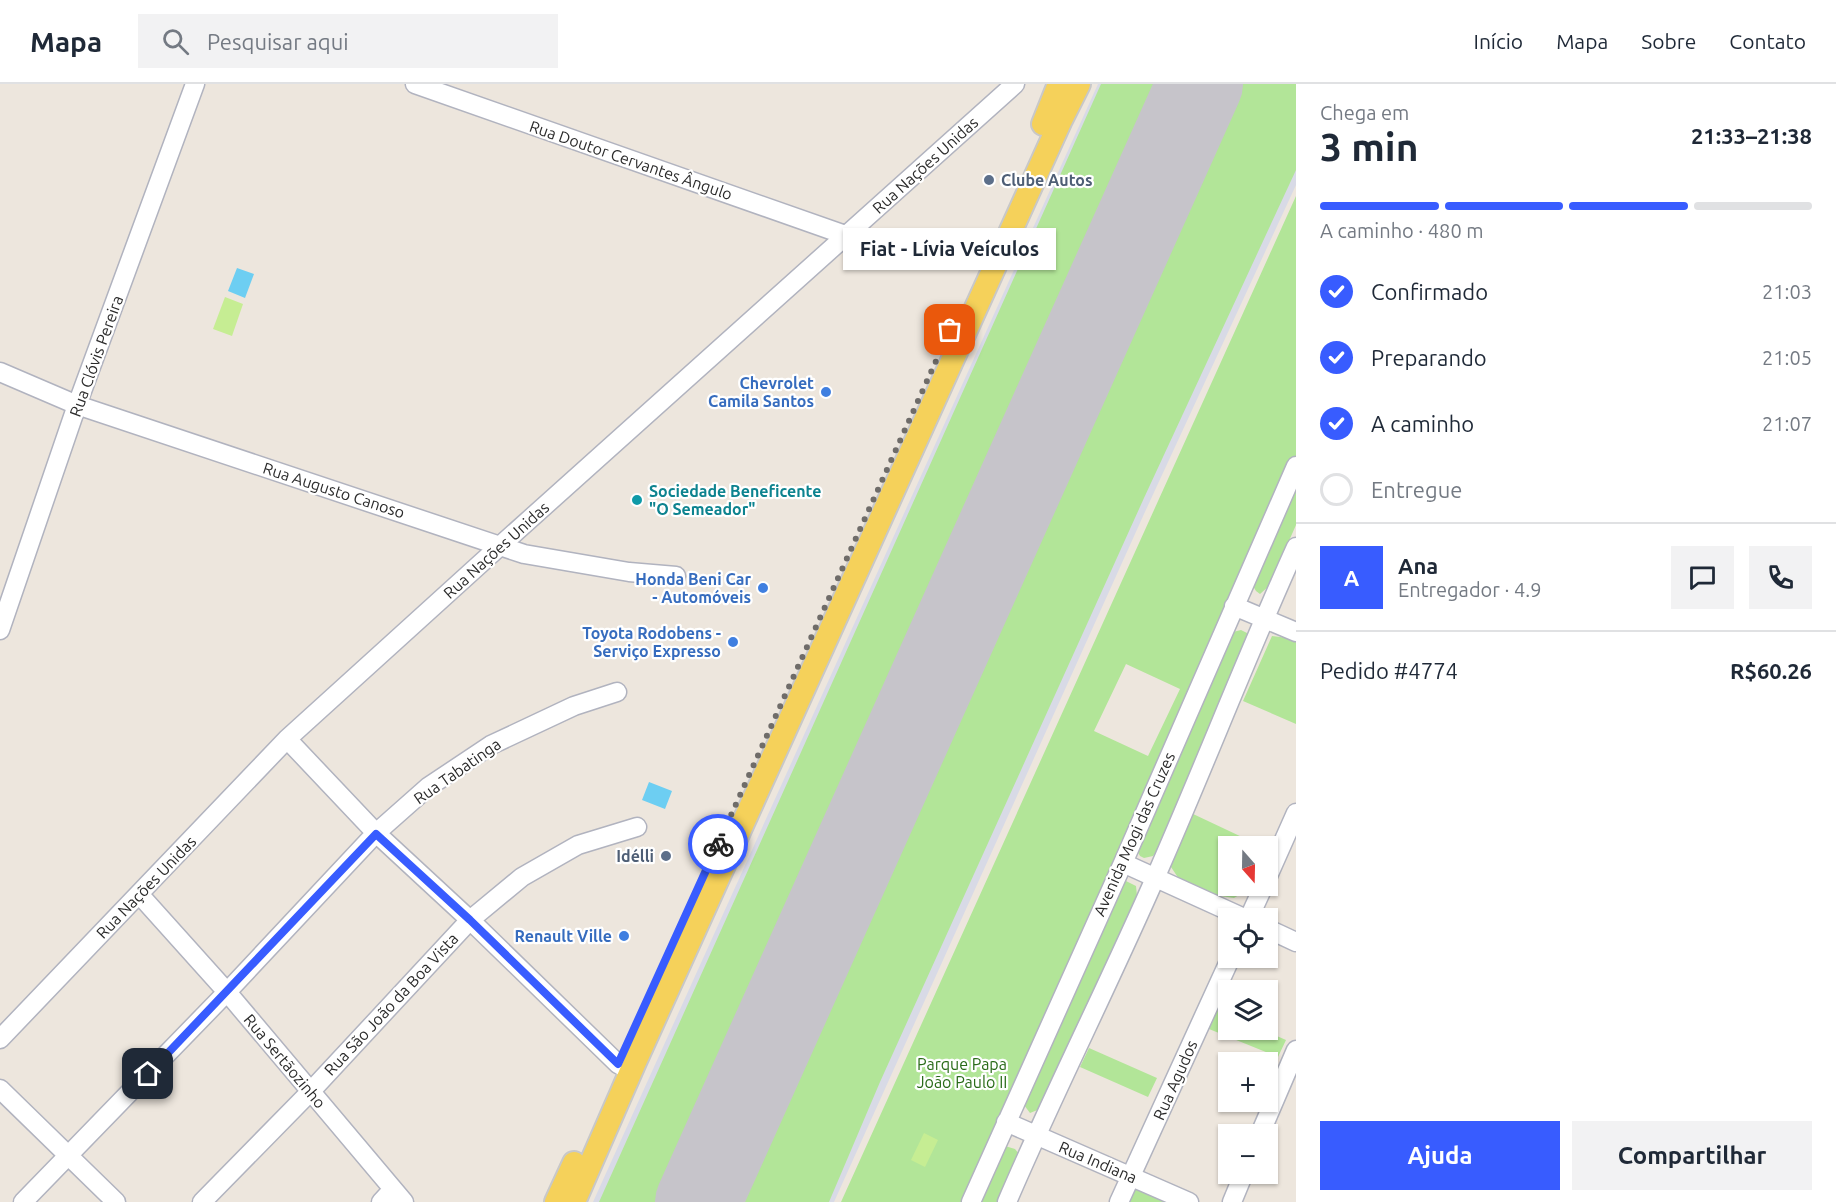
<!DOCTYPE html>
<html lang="pt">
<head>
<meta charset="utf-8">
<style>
	body { margin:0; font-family:Ubuntu,sans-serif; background:#f2f2f3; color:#1f2937; height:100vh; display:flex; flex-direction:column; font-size:22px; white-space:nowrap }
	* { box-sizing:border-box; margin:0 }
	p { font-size:20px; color:#747a83 }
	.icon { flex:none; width:33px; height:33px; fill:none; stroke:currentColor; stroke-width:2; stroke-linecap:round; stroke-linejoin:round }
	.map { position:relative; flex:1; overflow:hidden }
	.panel { display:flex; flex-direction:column; background:#fff; width:540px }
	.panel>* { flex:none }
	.needle { width:39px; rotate:160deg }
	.tools { position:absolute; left:1218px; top:752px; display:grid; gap:12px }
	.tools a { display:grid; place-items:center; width:60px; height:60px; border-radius:0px; background:#fff; box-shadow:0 2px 4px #0004; font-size:30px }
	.pin { position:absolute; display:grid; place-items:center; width:51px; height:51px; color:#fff; margin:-26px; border-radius:12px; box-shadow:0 3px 9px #0006 }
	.courier { position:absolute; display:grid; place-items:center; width:60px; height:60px; margin:-30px; border:4px solid #385cff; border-radius:50%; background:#fff; color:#222; box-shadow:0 2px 8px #0007 }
	.bubble { position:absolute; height:42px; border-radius:0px; background:#fff; box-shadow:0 2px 4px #0004; font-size:20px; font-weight:600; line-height:42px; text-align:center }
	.head em { font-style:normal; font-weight:600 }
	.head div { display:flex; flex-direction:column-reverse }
	.head { display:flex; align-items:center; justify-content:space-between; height:102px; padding:0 24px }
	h1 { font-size:39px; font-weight:600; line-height:45px }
	.bar { display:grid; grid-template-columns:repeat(4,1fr); gap:9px 6px; align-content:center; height:72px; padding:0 24px }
	.bar i { height:8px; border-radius:4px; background:#e0e1e3 }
	.bar .selected { background:#385cff }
	.bar p { grid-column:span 4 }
	.line { display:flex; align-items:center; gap:15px; padding:0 24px; border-top:2px solid #e0e1e3 }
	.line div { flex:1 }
	.round { display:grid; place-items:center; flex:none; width:63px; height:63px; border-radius:0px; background:#f2f2f3 }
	ol { padding:0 24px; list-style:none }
	li { display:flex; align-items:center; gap:18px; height:66px }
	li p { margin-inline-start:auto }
	li .icon { padding:6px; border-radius:50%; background:#385cff; color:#fff; stroke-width:4 }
	li:last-child { color:#747a83 }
	li i { width:33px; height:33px; border:3px solid #e0e1e3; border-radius:50% }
	.cta { display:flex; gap:12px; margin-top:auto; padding:12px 24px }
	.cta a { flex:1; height:69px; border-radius:0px; background:#385cff; color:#fff; font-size:24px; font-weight:600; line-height:69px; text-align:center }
	.cta a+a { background:#f2f2f3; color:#1f2937 }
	header { display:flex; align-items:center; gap:36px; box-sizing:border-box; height:84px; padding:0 30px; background:#fff; border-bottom:2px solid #e0e1e3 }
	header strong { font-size:28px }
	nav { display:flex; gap:33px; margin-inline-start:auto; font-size:21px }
	.search { width:420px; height:54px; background:#f2f2f3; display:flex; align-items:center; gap:15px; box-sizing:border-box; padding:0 21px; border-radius:0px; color:#747a83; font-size:22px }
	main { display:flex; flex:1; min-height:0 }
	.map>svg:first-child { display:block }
	.airport { fill:#d8dae6 }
	.green { fill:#b2e598; fill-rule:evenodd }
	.pitch { fill:#c6ed93 }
	.water { fill:#6dcef2 }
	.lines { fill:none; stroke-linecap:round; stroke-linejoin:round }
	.runway { stroke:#c6c4ca; stroke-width:86 }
	.minor-casing { stroke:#b1b3bf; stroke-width:21 }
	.major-casing { stroke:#c8c8c8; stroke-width:26 }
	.minor { stroke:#fff; stroke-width:18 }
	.major { stroke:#f5d15a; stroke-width:22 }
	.done { stroke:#6f6c69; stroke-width:6; stroke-dasharray:0 10.8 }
	.route { stroke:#385cff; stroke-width:8 }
	.service-dot { fill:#5c6f8a; stroke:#fff; stroke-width:2 }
	.shop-dot { fill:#3f7fe0; stroke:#fff; stroke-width:2 }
	.culture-dot { fill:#0f9aa8; stroke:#fff; stroke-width:2 }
	.labels { text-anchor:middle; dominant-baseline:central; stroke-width:4.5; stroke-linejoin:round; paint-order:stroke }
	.street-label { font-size:16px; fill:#2b2b2b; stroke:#fff }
	.service-label { font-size:16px; font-weight:bold; fill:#4e5e75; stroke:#fff; text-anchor:start }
	.shop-label { font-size:16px; font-weight:bold; fill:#366cbe; stroke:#fff; text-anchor:end }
	.culture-label { font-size:16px; font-weight:bold; fill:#0d838f; stroke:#fff; text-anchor:start }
	.park-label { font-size:16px; fill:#296b18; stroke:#fff }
</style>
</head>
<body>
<header>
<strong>Mapa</strong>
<div class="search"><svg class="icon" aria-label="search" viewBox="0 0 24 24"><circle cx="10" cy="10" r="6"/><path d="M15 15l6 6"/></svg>Pesquisar aqui</div>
<nav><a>Início</a><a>Mapa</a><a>Sobre</a><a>Contato</a></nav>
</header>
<main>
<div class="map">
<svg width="1296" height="1118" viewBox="0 0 1296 1118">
	<rect width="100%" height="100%" fill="#ede6dd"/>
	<path class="airport" d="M 1098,0 L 1296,0 L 1296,101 L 1144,430 L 834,1118 L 593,1118 Z"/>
	<path class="green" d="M 1101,0 L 1174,0 L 674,1118 L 599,1118 Z
		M 1224,0 L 1296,0 L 1296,86 L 1144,414 L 880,998 L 829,1118 L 720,1118 Z
		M 1296,112 L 1296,378 L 965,1118 L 841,1118 ZM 1126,580 L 1180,605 L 1148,672 L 1094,647 Z
		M 1296,406 L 1296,441 L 1269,502 L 1260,510 L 1256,507 L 1253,502 Z
		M 1241,546 L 1247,549 L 1250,557 L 1157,767 L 1153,772 L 1144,774 L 1140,772 L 1136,765 L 1233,548 Z
		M 1272,552 L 1296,555 L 1296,640 L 1243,617 Z
		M 1191,729 L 1261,762 L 1228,762 L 1228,801 L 1249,801 L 1247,806 L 1234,814 L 1214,811 L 1179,795 L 1169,780 Z
		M 1124,796 L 1136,802 L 1137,812 L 1040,1025 L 1030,1029 L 1024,1021 Z
		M 1216,926 L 1228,931 L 1228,945 L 1261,945 L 1286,956 L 1278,973 L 1209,945 Z
		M 1089,964 L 1157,994 L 1148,1013 L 1080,983 Z
		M 1005,1062 L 1015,1065 L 1019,1070 L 1000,1118 L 978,1118 Z
		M 1136,1102 L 1172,1118 L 1129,1118 Z"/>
	<path class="pitch" d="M 225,213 L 243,220 L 232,252 L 213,245 Z
		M 924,1049 L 938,1056 L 925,1083 L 911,1076 Z"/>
	<path class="water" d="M 237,184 L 254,190 L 245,214 L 228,207 Z
		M 649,698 L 672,707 L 665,725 L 642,716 Z"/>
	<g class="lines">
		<path class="runway" d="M 698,1118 L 1200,0"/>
		<g class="minor-casing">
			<path id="minor" d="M 415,0 L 848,152
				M 0,288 L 77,321 L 524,470 L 629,488 L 676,492
				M 1234,522 L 1296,548
				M 0,546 L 77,321 L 195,0
				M 287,655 L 376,749 L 470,836 L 618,980 L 631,987
				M 1123,779 L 1244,834
				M 1268,792 L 1296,729
				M 139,810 L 227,908 L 404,1118
				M 1249,834 L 1264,801
				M 1268,845 L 1296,858
				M 0,955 L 287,655 L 501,461 L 1015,0
				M 0,1005 L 116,1118
				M 1006,1038 L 1189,1118
				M 1260,1050 L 1296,966
				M 23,1118 L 227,908 L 376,749 L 428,703 L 491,661 L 574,622 L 617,608
				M 202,1118 L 311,1007 L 470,836 L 522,793 L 578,761 L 637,743
				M 381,1118 L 393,1105
				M 971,1118 L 1123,779 L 1296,382
				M 1007,1118 C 1054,1008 1108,902 1156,792 C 1204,683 1247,571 1296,463
				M 1119,1118 L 1231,873
				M 1232,1118 L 1244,1089"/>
		</g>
		<g class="major-casing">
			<path id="major" d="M 1043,40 L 1059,0
				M 556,1118 L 574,1079
				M 574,1118 L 635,978 L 1061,36 L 1079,0"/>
		</g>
		<use href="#minor" class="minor"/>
		<use href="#major" class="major"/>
	</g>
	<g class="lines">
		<path class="done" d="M 718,760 L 950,246"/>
		<path class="route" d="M 148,990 L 376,750 L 470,836 L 618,980 L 718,760"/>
	</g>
	<g class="service-dot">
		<circle cx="989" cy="96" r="6"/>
		<circle cx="666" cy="772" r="6"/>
	</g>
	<g class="shop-dot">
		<circle cx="826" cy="308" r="6"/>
		<circle cx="763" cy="504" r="6"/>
		<circle cx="733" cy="558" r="6"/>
		<circle cx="624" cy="852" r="6"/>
	</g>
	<circle class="culture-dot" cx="637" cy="416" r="6"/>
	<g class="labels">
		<g class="street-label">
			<text transform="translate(631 76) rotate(19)">Rua Doutor Cervantes Ângulo</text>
			<text transform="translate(925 81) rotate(-42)">Rua Nações Unidas</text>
			<text transform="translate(96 272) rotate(-70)">Rua Clóvis Pereira</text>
			<text transform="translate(334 406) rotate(18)">Rua Augusto Canoso</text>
			<text transform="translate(496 466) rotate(-42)">Rua Nações Unidas</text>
			<text transform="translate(457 687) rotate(-35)">Rua Tabatinga</text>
			<text transform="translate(1134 750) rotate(-66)">Avenida Mogi das Cruzes</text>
			<text transform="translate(146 803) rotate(-46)">Rua Nações Unidas</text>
			<text transform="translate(391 920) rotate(-47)">Rua São João da Boa Vista</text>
			<text transform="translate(285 977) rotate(50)">Rua Sertãozinho</text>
			<text transform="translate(1175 996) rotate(-66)">Rua Agudos</text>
			<text transform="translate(1098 1078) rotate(23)">Rua Indiana</text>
		</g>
		<g class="service-label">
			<text x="1001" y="96">Clube Autos</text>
			<text x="654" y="772" text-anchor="end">Idélli</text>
		</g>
		<g class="shop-label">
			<text x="814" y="299">Chevrolet<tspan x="814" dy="18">Camila Santos</tspan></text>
			<text x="751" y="495">Honda Beni Car<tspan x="751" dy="18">- Automóveis</tspan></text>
			<text x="721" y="549">Toyota Rodobens -<tspan x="721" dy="18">Serviço Expresso</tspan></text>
			<text x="612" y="852">Renault Ville</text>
		</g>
		<g class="culture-label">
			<text x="649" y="407">Sociedade Beneficente<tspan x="649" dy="18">"O Semeador"</tspan></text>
		</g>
		<g class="park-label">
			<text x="962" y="980">Parque Papa<tspan x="962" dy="18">João Paulo II</tspan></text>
		</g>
	</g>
</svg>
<div class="tools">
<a><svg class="needle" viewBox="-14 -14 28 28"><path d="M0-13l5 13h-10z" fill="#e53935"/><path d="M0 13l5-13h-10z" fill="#747a83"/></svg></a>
<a><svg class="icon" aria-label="locate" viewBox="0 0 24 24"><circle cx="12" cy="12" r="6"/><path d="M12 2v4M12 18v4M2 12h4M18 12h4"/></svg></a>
<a><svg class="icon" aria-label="layers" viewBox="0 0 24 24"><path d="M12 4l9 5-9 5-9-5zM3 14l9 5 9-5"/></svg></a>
<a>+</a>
<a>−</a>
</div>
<div class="pin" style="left:950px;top:246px;background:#ea580c"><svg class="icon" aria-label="bag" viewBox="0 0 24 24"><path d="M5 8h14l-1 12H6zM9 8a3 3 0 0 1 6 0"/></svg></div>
<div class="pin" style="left:148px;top:990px;background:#1f2937"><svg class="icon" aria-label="home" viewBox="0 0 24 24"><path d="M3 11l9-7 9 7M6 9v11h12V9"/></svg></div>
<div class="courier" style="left:718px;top:760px"><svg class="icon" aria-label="bike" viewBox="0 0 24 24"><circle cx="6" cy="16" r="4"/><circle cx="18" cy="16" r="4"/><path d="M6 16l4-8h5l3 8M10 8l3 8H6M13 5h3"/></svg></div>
<div class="bubble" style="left:843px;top:144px;width:213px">Fiat - Lívia Veículos</div>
</div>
<section class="panel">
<div class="head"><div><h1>3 min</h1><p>Chega em</p></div><em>21:33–21:38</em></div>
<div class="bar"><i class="selected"></i><i class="selected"></i><i class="selected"></i><i></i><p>A caminho · 480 m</p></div>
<ol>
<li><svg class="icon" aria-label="check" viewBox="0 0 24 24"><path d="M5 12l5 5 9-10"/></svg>Confirmado<p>21:03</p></li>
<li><svg class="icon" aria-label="check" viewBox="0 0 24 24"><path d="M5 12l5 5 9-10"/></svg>Preparando<p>21:05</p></li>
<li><svg class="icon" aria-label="check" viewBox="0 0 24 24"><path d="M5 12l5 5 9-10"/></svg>A caminho<p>21:07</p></li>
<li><i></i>Entregue</li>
</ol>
<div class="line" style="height:108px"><b class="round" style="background:#385cff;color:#fff">A</b><div><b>Ana</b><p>Entregador · 4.9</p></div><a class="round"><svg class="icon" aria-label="chat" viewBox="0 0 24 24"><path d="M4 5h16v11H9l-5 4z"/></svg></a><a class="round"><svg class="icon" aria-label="phone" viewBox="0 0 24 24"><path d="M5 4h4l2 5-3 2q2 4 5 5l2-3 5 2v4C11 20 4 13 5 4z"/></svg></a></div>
<div class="line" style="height:78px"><div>Pedido #4774</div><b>R$60.26</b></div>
<div class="cta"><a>Ajuda</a><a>Compartilhar</a></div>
</section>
</main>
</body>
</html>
